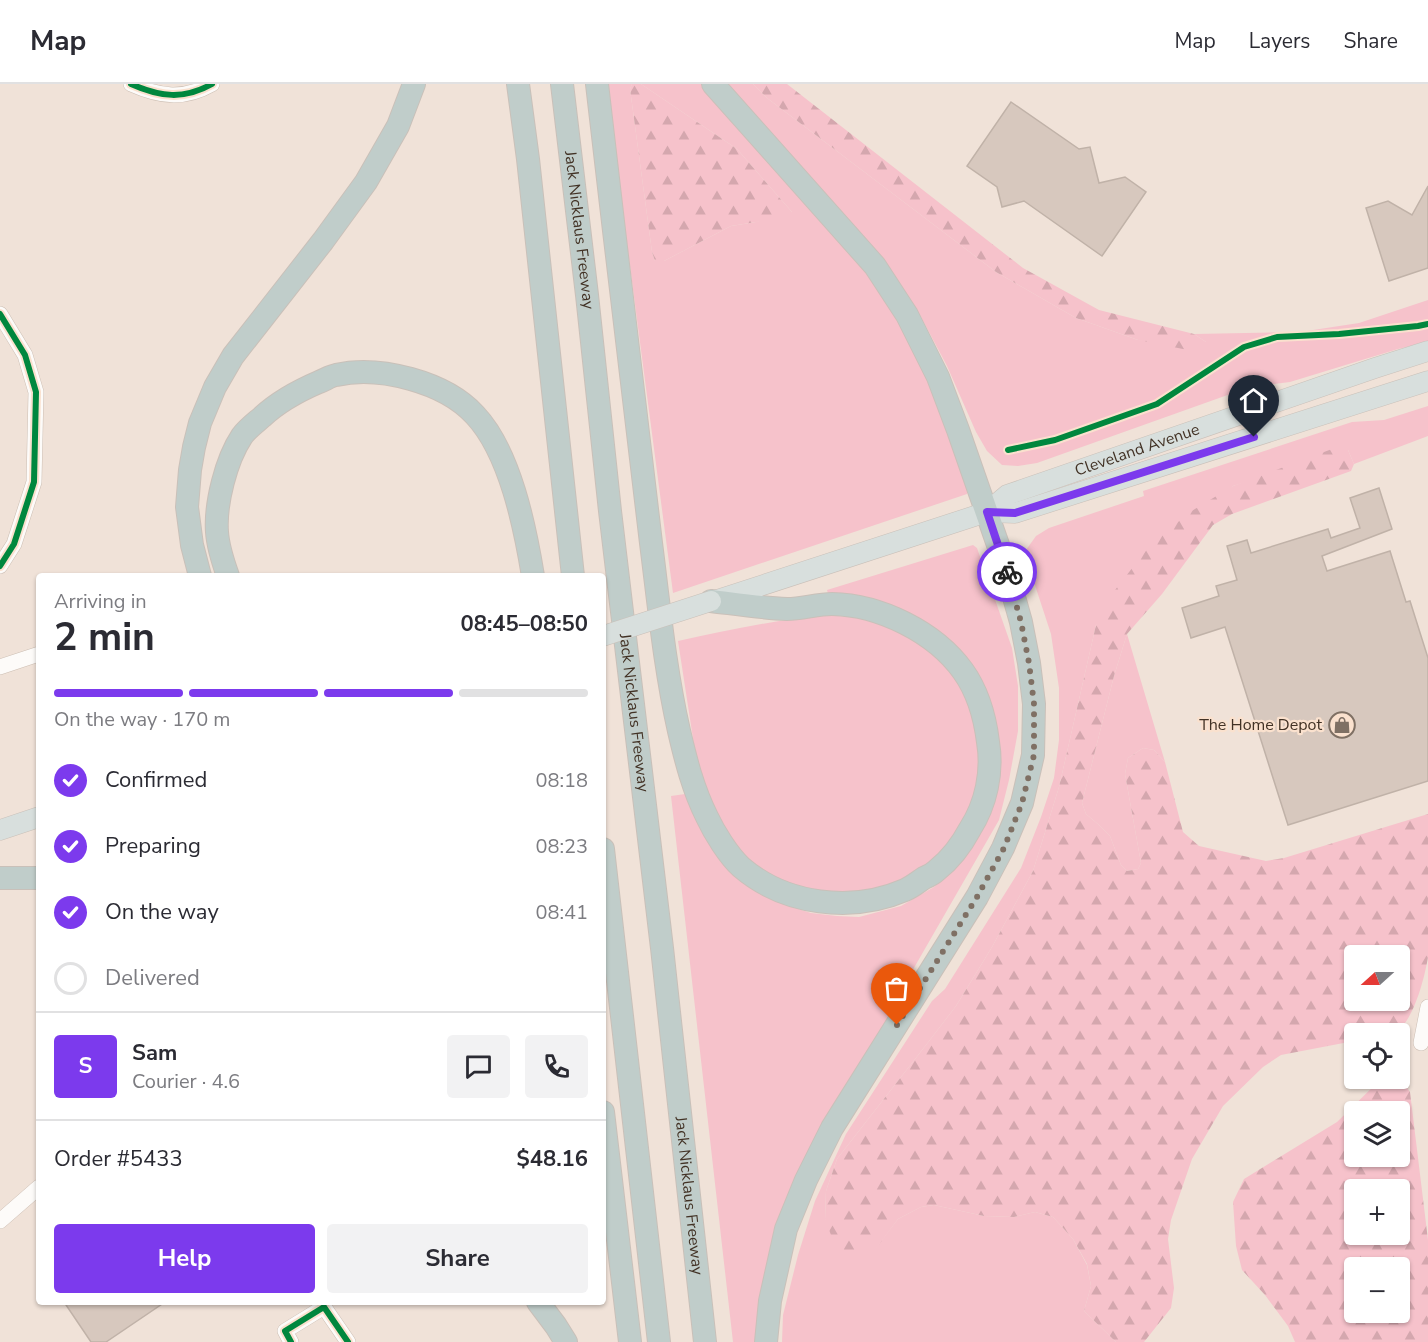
<!DOCTYPE html>
<html lang="en">
<head>
<meta charset="utf-8">
<style>
	body { margin:0; font-family:"Nunito Sans",sans-serif; background:#f2f2f3; color:#2b2b33; height:100vh; display:flex; flex-direction:column; font-size:22px; white-space:nowrap }
	* { box-sizing:border-box; margin:0 }
	p { font-size:20px; color:#7c7c81 }
	.icon { flex:none; width:33px; height:33px; fill:none; stroke:currentColor; stroke-width:2; stroke-linecap:round; stroke-linejoin:round }
	.map { position:relative; flex:1; overflow:hidden }
	.drawer { position:absolute; left:36px; top:489px; width:570px; height:732px; display:flex; flex-direction:column; background:#fff; border-radius:6px; box-shadow:0 2px 4px #0004 }
	.drawer>* { flex:none }
	.needle { width:39px; rotate:249deg }
	.tools { position:absolute; left:1344px; top:861px; display:grid; gap:12px }
	.tools a { display:grid; place-items:center; width:66px; height:66px; border-radius:6px; background:#fff; box-shadow:0 2px 4px #0004; font-size:30px }
	.pin { position:absolute; display:grid; place-items:center; width:51px; height:51px; color:#fff; margin:-62px -26px; border-radius:50% 50% 50% 0; rotate:-45deg; box-shadow:0 0 6px #0007 }
	.pin .icon { rotate:45deg }
	.courier { position:absolute; display:grid; place-items:center; width:60px; height:60px; margin:-30px; border:4px solid #7c3aed; border-radius:50%; background:#fff; color:#222; box-shadow:0 2px 8px #0007 }
	.headline em { font-style:normal; font-weight:700 }
	.headline div { display:flex; flex-direction:column-reverse }
	.headline { display:flex; align-items:center; justify-content:space-between; height:102px; padding:0 18px }
	h1 { font-size:39px; font-weight:700; line-height:45px }
	.bar { display:grid; grid-template-columns:repeat(4,1fr); gap:9px 6px; align-content:center; height:72px; padding:0 18px }
	.bar i { height:8px; border-radius:4px; background:#e1e1e2 }
	.bar .on { background:#7c3aed }
	.bar p { grid-column:span 4 }
	.line { display:flex; align-items:center; gap:15px; padding:0 18px; border-top:2px solid #e1e1e2 }
	.line div { flex:1 }
	.round { display:grid; place-items:center; flex:none; width:63px; height:63px; border-radius:6px; background:#f2f2f3 }
	ol { padding:0 18px; list-style:none }
	li { display:flex; align-items:center; gap:18px; height:66px }
	li p { margin-inline-start:auto }
	li .icon { padding:6px; border-radius:50%; background:#7c3aed; color:#fff; stroke-width:4 }
	li:last-child { color:#7c7c81 }
	li i { width:33px; height:33px; border:3px solid #e1e1e2; border-radius:50% }
	.button { display:flex; gap:12px; margin-top:auto; padding:12px 18px }
	.button a { flex:1; height:69px; border-radius:6px; background:#7c3aed; color:#fff; font-size:24px; font-weight:700; line-height:69px; text-align:center }
	.button a+a { background:#f2f2f3; color:#2b2b33 }
	header { display:flex; align-items:center; gap:36px; box-sizing:border-box; height:84px; padding:0 30px; background:#fff; border-bottom:2px solid #e1e1e2 }
	header strong { font-size:28px }
	nav { display:flex; gap:33px; margin-inline-start:auto; font-size:21px }
	.map>svg:first-child { display:block }
	.green { fill:#f6c2cb }
	.forest { fill:url(#forest-firs); fill-rule:evenodd }
	.building { fill:#d7c8be; stroke:#c0b2a8; stroke-width:1.5 }
	.lines { fill:none; stroke-linecap:round; stroke-linejoin:round }
	.minor-casing { stroke:#ccbeb3; stroke-width:16 }
	.major-casing { stroke:#c9c0b9; stroke-width:21 }
	.highway-casing { stroke:#c9c0b9; stroke-width:24 }
	.minor { stroke:#fdfbf9; stroke-width:15 }
	.major { stroke:#d8dfdd; stroke-width:20 }
	.highway { stroke:#c0cdca; stroke-width:22 }
	.major-bridge-casing { stroke:#c9c0b9; stroke-width:21; stroke-linecap:butt }
	.major-bridge { stroke:#d8dfdd; stroke-width:20 }
	.cycleway-casing { stroke:#fae1ce; stroke-width:10 }
	.cycleway { stroke:#00873e; stroke-width:6 }
	.done { stroke:#7f7064; stroke-width:6; stroke-dasharray:0 10.8 }
	.route { stroke:#7c3aed; stroke-width:8 }
	.labels { text-anchor:middle; dominant-baseline:central; stroke-width:4.5; stroke-linejoin:round; paint-order:stroke }
	.street-label { font-size:16px; fill:#423225; stroke:#fae1ce }
	.poi-label { font-size:16px; fill:#423225; stroke:#fae1ce; text-anchor:end }
</style>
</head>
<body>
<header>
<strong>Map</strong>
<nav><a>Map</a><a>Layers</a><a>Share</a></nav>
</header>
<div class="map">
<svg width="1428" height="1258" viewBox="0 0 1428 1258">
	<defs>
		<pattern id="forest-firs" width="22" height="20" patternUnits="userSpaceOnUse" patternTransform="scale(1.5)"><rect width="22" height="20" fill="#f6c2cb"/><path d="M5 1l3.5 6h-7zM16 11l3.5 6h-7z" fill="#d4a7ae"/></pattern>
	</defs>
	<rect width="100%" height="100%" fill="#f0e2d8"/>
	<path class="green" d="M 606,0 L 632,0 L 630,5 L 652,168 L 655,177 L 664,177 L 731,142 L 756,138 L 792,128 L 737,65 L 641,0 L 702,0 L 847,157 L 902,232 L 970,401 L 967,410 L 673,509 Z
		M 727,0 L 753,0 L 767,14 L 996,188 L 1076,234 L 1138,256 L 1206,258 L 1194,250 L 1300,248 L 1359,239 L 1428,216 L 1428,258 L 1398,265 L 1290,298 L 1250,303 L 1037,379 L 1018,382 L 1002,381 L 987,367 L 976,348 L 947,282 L 921,233 L 876,167 Z
		M 1428,322 L 1428,352 L 1354,380 L 1348,366 L 1233,402 L 1096,541 L 1059,703 L 1033,787 L 992,863 L 956,922 L 926,961 L 837,1075 L 826,1107 L 825,1135 L 875,1165 L 898,1135 L 921,1123 L 934,1121 L 984,1132 L 1014,1133 L 1035,1128 L 1053,1133 L 1073,1155 L 1087,1181 L 1091,1202 L 1084,1227 L 1116,1258 L 782,1258 L 783,1231 L 798,1171 L 815,1117 L 846,1050 L 932,917 L 945,905 L 1021,784 L 1041,733 L 1054,694 L 1059,656 L 1059,604 L 1051,550 L 1028,480 L 1026,466 L 1036,452 L 1049,444 L 1144,412 L 1143,407 L 1352,338 L 1384,336 Z
		M 973,461 L 977,464 L 1012,564 L 1018,602 L 1018,647 L 1009,696 L 999,736 L 907,896 L 892,935 L 844,1010 L 757,1258 L 733,1258 L 671,712 L 692,709 L 760,808 L 789,822 L 811,829 L 837,832 L 859,833 L 901,822 L 934,803 L 961,778 L 978,754 L 991,723 L 960,575 L 829,513 L 827,506 Z
		M 826,531 L 864,534 L 895,543 L 940,573 L 965,602 L 985,686 L 969,740 L 909,804 L 814,814 L 755,786 L 718,737 L 698,687 L 678,557 C 727,546 776,536 826,531 Z
		M 1127,550 L 1165,678 L 1154,666 L 1143,664 L 1128,674 L 1125,690 L 1141,779 L 1138,785 L 1127,787 L 1121,781 L 1110,752 L 1099,741 L 1086,730 L 1082,719 L 1114,592 Z"/>
	<path class="forest" d="M 632,0 L 641,0 L 737,65 L 792,128 L 789,135 L 756,138 L 731,142 L 664,177 L 655,177 L 652,168 L 630,5 Z
		M 753,0 L 787,0 L 1023,184 L 1099,226 L 1194,250 L 1206,258 L 1206,265 L 1198,268 L 1138,256 L 1076,234 L 996,188 L 767,14 Z
		M 1340,362 L 1348,366 L 1354,380 L 1351,387 L 1232,430 L 1213,441 L 1162,510 L 1127,550 L 1114,592 L 1082,719 L 1086,730 L 1099,741 L 1110,752 L 1121,781 L 1127,787 L 1138,785 L 1141,779 L 1125,690 L 1128,674 L 1143,664 L 1154,666 L 1165,678 L 1183,748 L 1199,762 L 1266,777 L 1284,774 L 1428,730 L 1428,873 C 1425,892 1414,936 1397,947 C 1386,953 1367,950 1354,950 L 1354,957 L 1281,971 L 1263,983 L 1223,1022 L 1192,1075 L 1171,1136 L 1168,1155 L 1174,1204 L 1171,1224 L 1144,1258 L 1116,1258 L 1084,1227 L 1091,1202 L 1087,1180 L 1073,1155 L 1053,1133 L 1035,1128 L 1014,1133 L 984,1132 L 934,1121 L 921,1123 L 898,1135 L 875,1166 L 861,1172 L 842,1165 L 831,1151 L 825,1135 L 826,1107 L 837,1075 L 926,961 L 956,922 L 992,863 L 1033,787 L 1059,703 L 1096,541 L 1108,515 L 1151,460 L 1190,428 L 1233,402 ZM 1354,872 L 1400,872 L 1400,916 L 1354,916 Z
		M 1400,994 L 1410,1008 L 1428,1156 L 1428,1258 L 1295,1258 L 1288,1242 L 1265,1211 L 1242,1186 L 1236,1162 L 1233,1118 L 1244,1095 L 1337,1038 L 1381,995 ZM 1354,1028 L 1400,1028 L 1400,1072 L 1354,1072 ZM 1354,1106 L 1400,1106 L 1400,1150 L 1354,1150 ZM 1354,1184 L 1400,1184 L 1400,1228 L 1354,1228 Z"/>
	<path class="building" d="M 1011,18 L 1079,65 L 1090,63 L 1099,99 L 1125,93 L 1146,108 L 1102,172 L 1024,117 L 1002,123 L 997,103 L 967,82 Z
		M 1428,102 L 1428,184 L 1389,197 L 1366,124 L 1388,117 L 1412,131 Z
		M 1379,404 L 1392,445 L 1322,472 L 1327,487 L 1390,467 L 1406,518 L 1410,517 L 1428,574 L 1428,697 L 1288,741 L 1225,543 L 1191,554 L 1182,524 L 1219,512 L 1216,502 L 1237,496 L 1227,462 L 1247,456 L 1251,469 L 1328,445 L 1331,454 L 1360,444 L 1350,414 Z
		M 64,1218 L 165,1218 L 106,1258 L 91,1258 Z"/>
	<g class="lines">
		<g class="minor-casing">
			<path id="minor" d="M 131,0 C 160,13 184,16 212,0
				M 0,230 L 25,271 L 36,308 L 34,398 L 14,460 L 0,482
				M 0,583 L 39,570
				M 1421,959 L 1428,923
				M 0,1137 L 39,1103
				M 291,1258 L 285,1247 L 324,1223 L 348,1258"/>
		</g>
		<g class="major-casing">
			<g id="major">
				<path id="s1" d="M 987,428 L 1007,411 L 1375,284 L 1428,267"/>
				<path d="M 714,517 L 987,428 L 1015,429 L 1428,297"/>
				<path d="M 0,746 L 39,733"/>
			</g>
		</g>
		<g class="highway-casing">
			<g id="highway">
				<path d="M 518,0 L 528,75 L 573,492"/>
				<path id="s2" d="M 562,0 L 587,211 L 610,427 L 662,864 L 705,1258"/>
				<path d="M 597,0 C 615,153 632,306 651,459 C 659,522 665,585 679,647 C 686,677 693,705 707,733 C 714,748 728,771 741,783 C 785,821 852,829 905,806 C 912,803 918,798 924,794 C 929,792 933,790 937,786 C 951,775 962,760 970,745 C 986,720 993,688 988,658 C 985,633 978,608 963,587 C 935,548 880,521 832,520 C 817,520 802,525 787,525 C 762,524 736,520 711,517"/>
				<path d="M 713,0 L 875,182 L 907,231 L 938,293 L 958,346 L 1005,481 L 1021,538 L 1029,579 L 1034,620 L 1033,671 L 1022,719 L 1003,764 L 977,813 L 832,1044 L 806,1096 L 786,1145 L 770,1217 L 766,1258"/>
				<path d="M 200,492 L 192,461 L 187,423 L 190,386 L 194,363 L 200,339 L 215,303 L 233,272 L 323,157 L 366,98 L 398,42 L 414,0"/>
				<path d="M 228,492 C 223,478 218,463 217,448 C 215,420 226,376 242,352 C 247,345 255,339 262,333 C 278,318 298,307 319,298 C 325,296 330,292 336,291 C 379,281 445,298 475,331 C 510,368 525,443 533,492"/>
				<path d="M 603,765 L 659,1258"/>
				<path d="M 0,794 L 39,794"/>
				<path d="M 603,1028 L 630,1258"/>
				<path d="M 538,1218 L 556,1242 L 566,1258"/>
			</g>
		</g>
		<use href="#minor" class="minor"/>
		<use href="#major" class="major"/>
		<use href="#highway" class="highway"/>
		<g class="major-bridge-casing">
			<path id="major-bridge" d="M 603,552 L 711,517"/>
		</g>
		<use href="#major-bridge" class="major-bridge"/>
		<g class="cycleway-casing">
			<path id="cycleway" d="M 131,0 C 160,13 184,16 212,0
				M 0,230 L 25,271 L 36,308 L 34,398 L 14,460 L 0,482
				M 1008,366 L 1055,356 L 1157,320 L 1244,263 L 1277,253 L 1339,250 L 1418,242 L 1428,240
				M 291,1258 L 285,1247 L 324,1223 L 348,1258"/>
		</g>
		<use href="#cycleway" class="cycleway"/>
	</g>
	<g class="lines">
		<path class="done" d="M 897,941 L 977,813 L 1004,764 L 1022,719 L 1034,671 L 1034,620 L 1029,579 L 1021,538 L 1007,488"/>
		<path class="route" d="M 1007,488 L 987,428 L 1015,429 L 1254,353"/>
	</g>
	<defs>
		<g id="shop-ring" transform="scale(1.35)"><circle r="9.5" fill="#fae1ce" stroke="#7f7064" stroke-width="1.5"/><path d="M-5-2.5h2.3a2.7 3.5 0 0 1 5.4 0H5L5.5 6h-11ZM-1.5-2.5h3a1.5 2.3 0 0 0-3 0Z" fill="#7f7064"/></g>
	</defs>
	<g fill-rule="evenodd">
		<use href="#shop-ring" x="1342" y="641"/>
	</g>
	<g class="labels">
		<g class="street-label">
			<text stroke="none"><textPath href="#s2" startOffset="147">Jack Nicklaus Freeway</textPath></text>
			<text stroke="none"><textPath href="#s1" startOffset="164">Cleveland Avenue</textPath></text>
			<text stroke="none"><textPath href="#s2" startOffset="633">Jack Nicklaus Freeway</textPath></text>
			<text stroke="none"><textPath href="#s2" startOffset="1119">Jack Nicklaus Freeway</textPath></text>
		</g>
		<g class="poi-label">
			<text x="1322" y="641">The Home Depot</text>
		</g>
	</g>
</svg>
<div class="tools">
<a><svg class="needle" viewBox="-14 -14 28 28"><path d="M0-13l5 13h-10z" fill="#e53935"/><path d="M0 13l5-13h-10z" fill="#7c7c81"/></svg></a>
<a><svg class="icon" aria-label="locate" viewBox="0 0 24 24"><circle cx="12" cy="12" r="6"/><path d="M12 2v4M12 18v4M2 12h4M18 12h4"/></svg></a>
<a><svg class="icon" aria-label="layers" viewBox="0 0 24 24"><path d="M12 4l9 5-9 5-9-5zM3 14l9 5 9-5"/></svg></a>
<a>+</a>
<a>−</a>
</div>
<div class="pin" style="left:897px;top:941px;background:#ea580c"><svg class="icon" aria-label="bag" viewBox="0 0 24 24"><path d="M5 8h14l-1 12H6zM9 8a3 3 0 0 1 6 0"/></svg></div>
<div class="pin" style="left:1254px;top:353px;background:#1f2937"><svg class="icon" aria-label="home" viewBox="0 0 24 24"><path d="M3 11l9-7 9 7M6 9v11h12V9"/></svg></div>
<div class="courier" style="left:1007px;top:488px"><svg class="icon" aria-label="bike" viewBox="0 0 24 24"><circle cx="6" cy="16" r="4"/><circle cx="18" cy="16" r="4"/><path d="M6 16l4-8h5l3 8M10 8l3 8H6M13 5h3"/></svg></div>
<section class="drawer">
<div class="headline"><div><h1>2 min</h1><p>Arriving in</p></div><em>08:45–08:50</em></div>
<div class="bar"><i class="on"></i><i class="on"></i><i class="on"></i><i></i><p>On the way · 170 m</p></div>
<ol>
<li><svg class="icon" aria-label="check" viewBox="0 0 24 24"><path d="M5 12l5 5 9-10"/></svg>Confirmed<p>08:18</p></li>
<li><svg class="icon" aria-label="check" viewBox="0 0 24 24"><path d="M5 12l5 5 9-10"/></svg>Preparing<p>08:23</p></li>
<li><svg class="icon" aria-label="check" viewBox="0 0 24 24"><path d="M5 12l5 5 9-10"/></svg>On the way<p>08:41</p></li>
<li><i></i>Delivered</li>
</ol>
<div class="line" style="height:108px"><b class="round" style="background:#7c3aed;color:#fff">S</b><div><b>Sam</b><p>Courier · 4.6</p></div><a class="round"><svg class="icon" aria-label="chat" viewBox="0 0 24 24"><path d="M4 5h16v11H9l-5 4z"/></svg></a><a class="round"><svg class="icon" aria-label="phone" viewBox="0 0 24 24"><path d="M5 4h4l2 5-3 2q2 4 5 5l2-3 5 2v4C11 20 4 13 5 4z"/></svg></a></div>
<div class="line" style="height:78px"><div>Order #5433</div><b>$48.16</b></div>
<div class="button"><a>Help</a><a>Share</a></div>
</section>
</div>
</body>
</html>
